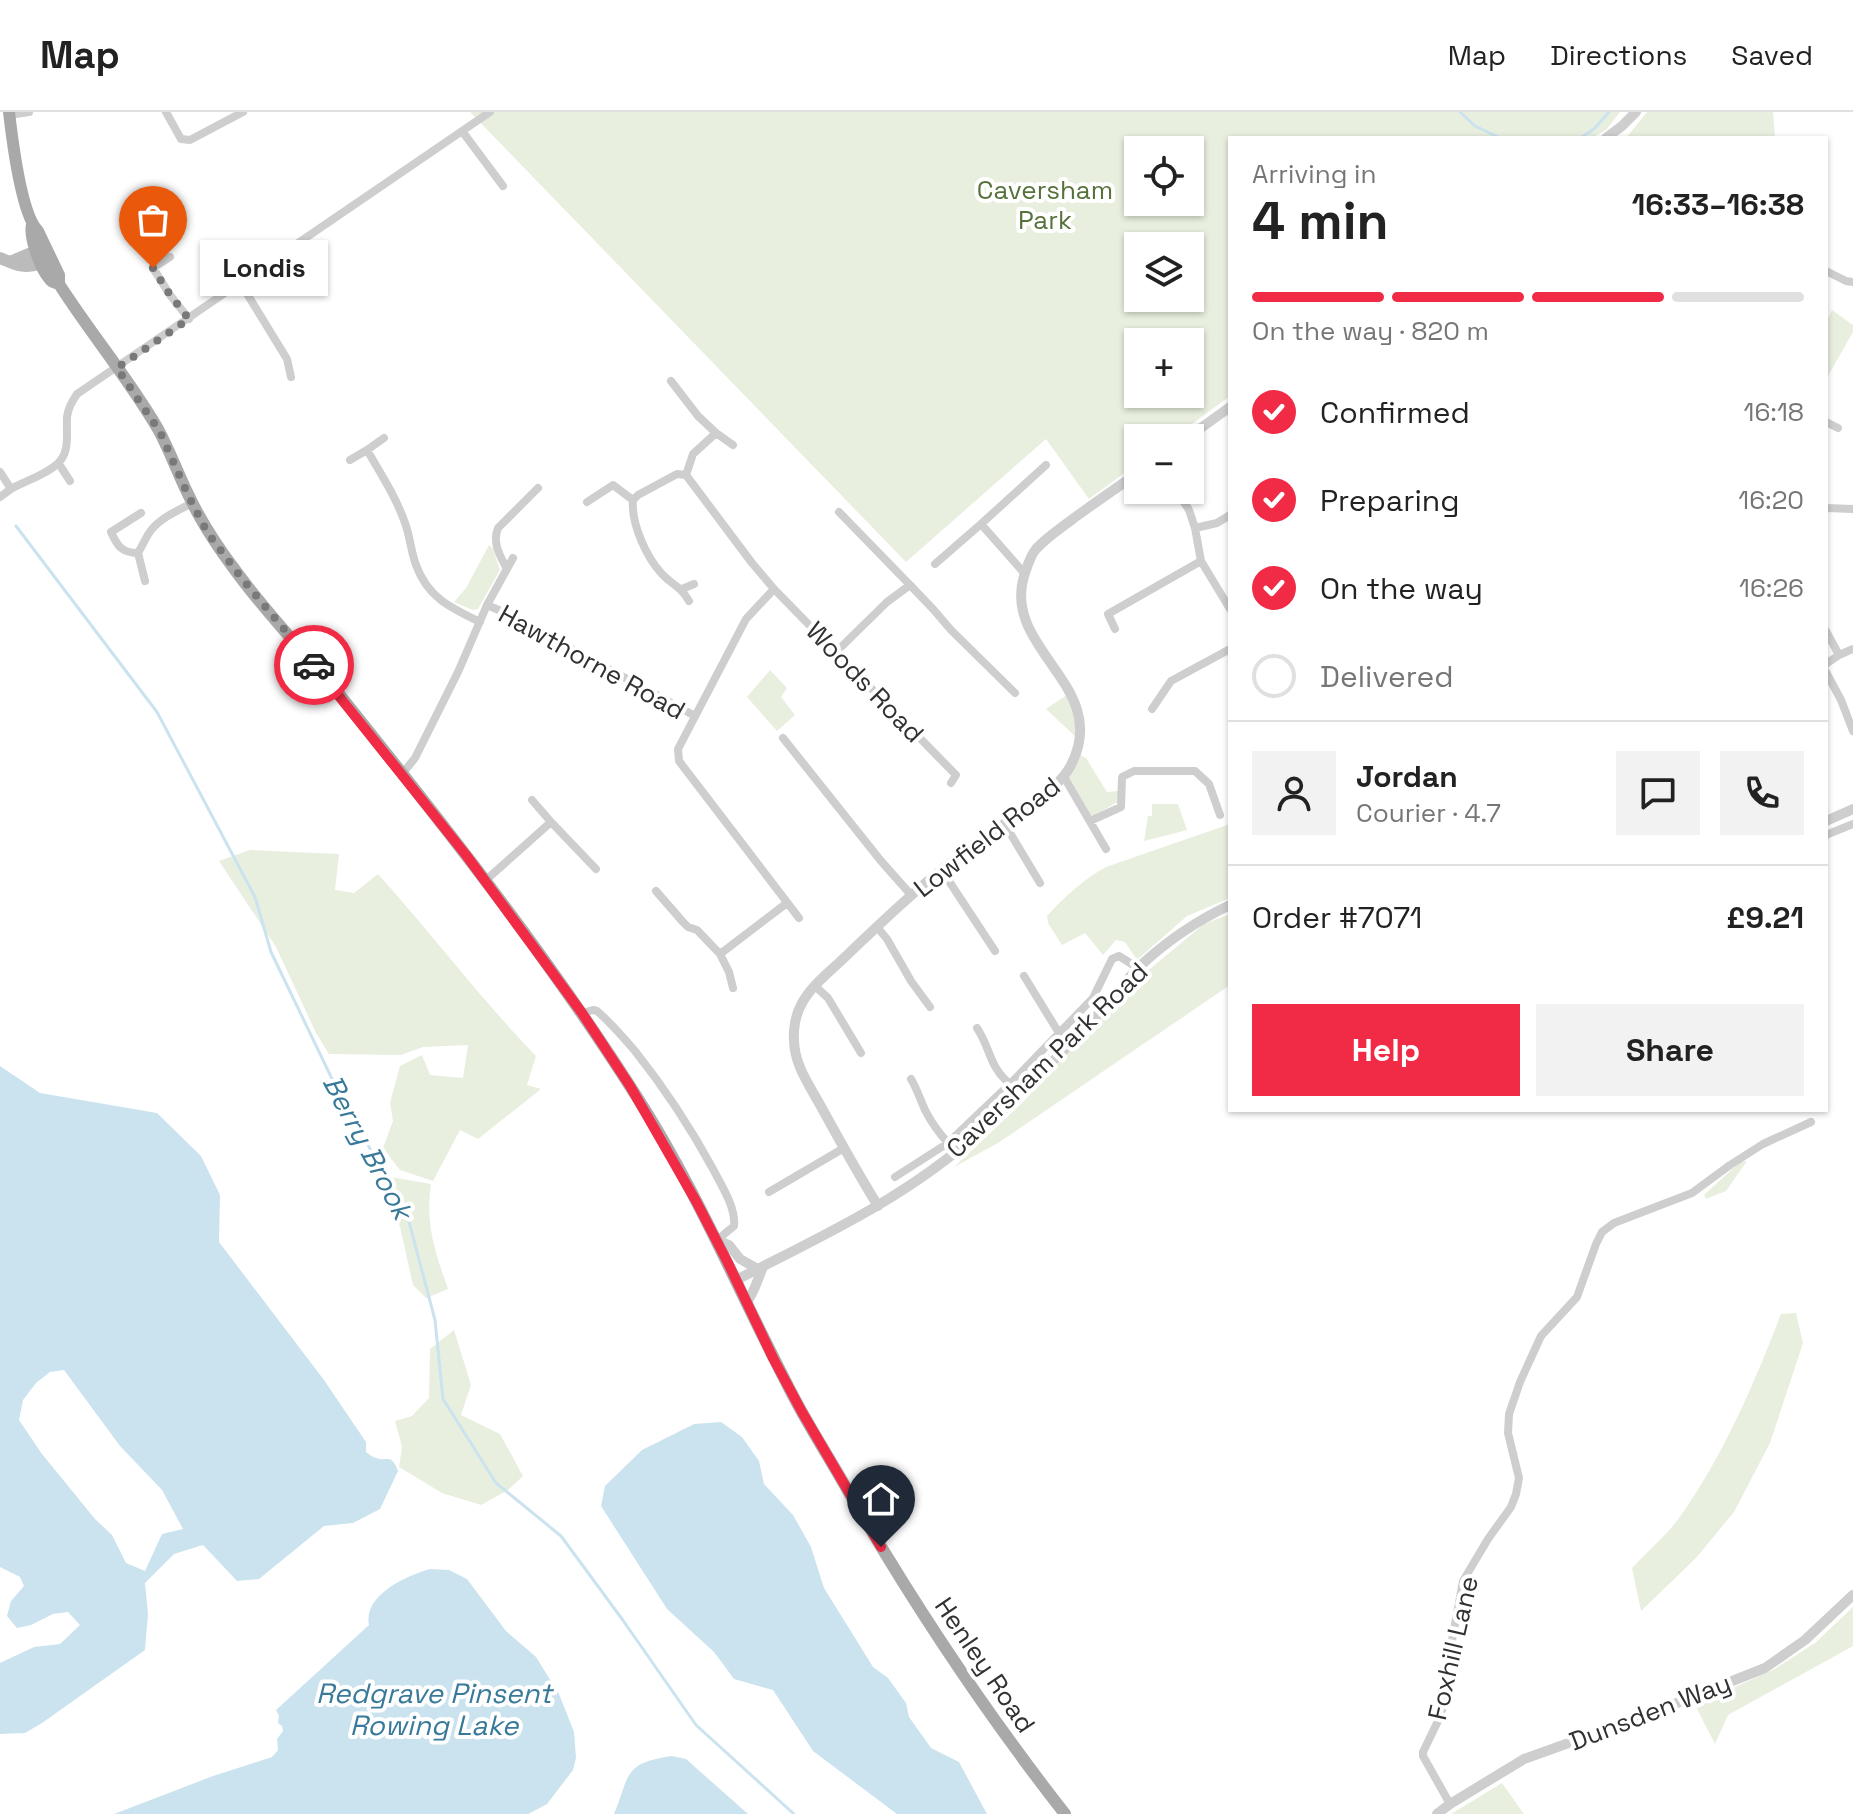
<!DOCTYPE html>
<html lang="en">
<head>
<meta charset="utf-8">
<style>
	body { margin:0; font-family:"Space Grotesk",sans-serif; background:#f2f2f2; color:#222; height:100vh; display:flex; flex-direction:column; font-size:30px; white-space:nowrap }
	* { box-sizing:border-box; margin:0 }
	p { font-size:26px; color:#767676 }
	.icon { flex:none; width:44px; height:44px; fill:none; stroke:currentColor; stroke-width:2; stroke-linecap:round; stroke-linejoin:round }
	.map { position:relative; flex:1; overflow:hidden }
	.details { position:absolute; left:1228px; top:24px; width:600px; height:976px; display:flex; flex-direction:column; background:#fff; border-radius:0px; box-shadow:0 2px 6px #0004 }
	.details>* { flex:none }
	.buttons { position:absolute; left:1124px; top:24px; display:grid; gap:16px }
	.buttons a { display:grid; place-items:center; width:80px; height:80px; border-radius:0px; background:#fff; box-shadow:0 2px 6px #0004; font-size:40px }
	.pin { position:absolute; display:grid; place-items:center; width:68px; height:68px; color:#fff; margin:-82px -34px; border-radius:50% 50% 50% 0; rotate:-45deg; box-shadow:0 0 8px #0007 }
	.pin .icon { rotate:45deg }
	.courier { position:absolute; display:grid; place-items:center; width:80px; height:80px; margin:-40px; border:6px solid #f12b45; border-radius:50%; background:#fff; color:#222; box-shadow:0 2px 10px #0007 }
	.bubble { position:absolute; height:56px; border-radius:0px; background:#fff; box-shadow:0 2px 6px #0004; font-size:26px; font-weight:700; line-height:56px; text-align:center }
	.summary em { font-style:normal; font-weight:700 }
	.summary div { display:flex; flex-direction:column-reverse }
	.summary { display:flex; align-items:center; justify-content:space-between; height:136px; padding:0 24px }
	h1 { font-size:52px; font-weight:700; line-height:60px }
	.bar { display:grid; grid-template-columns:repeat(4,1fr); gap:12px 8px; align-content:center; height:96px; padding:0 24px }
	.bar i { height:10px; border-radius:6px; background:#e0e0e0 }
	.bar .on { background:#f12b45 }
	.bar p { grid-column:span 4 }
	.line { display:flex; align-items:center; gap:20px; padding:0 24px; border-top:2px solid #e0e0e0 }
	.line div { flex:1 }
	.round { display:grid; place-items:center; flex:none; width:84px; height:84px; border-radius:0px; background:#f2f2f2 }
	ol { padding:0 24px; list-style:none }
	li { display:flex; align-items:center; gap:24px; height:88px }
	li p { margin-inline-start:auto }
	li .icon { padding:8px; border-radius:50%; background:#f12b45; color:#fff; stroke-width:4 }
	li:last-child { color:#767676 }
	li i { width:44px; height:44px; border:4px solid #e0e0e0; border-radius:50% }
	.primary-button { display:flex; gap:16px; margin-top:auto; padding:16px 24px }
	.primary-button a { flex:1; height:92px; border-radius:0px; background:#f12b45; color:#fff; font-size:32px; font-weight:700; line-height:92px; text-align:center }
	.primary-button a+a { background:#f2f2f2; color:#222 }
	header { display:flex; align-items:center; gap:48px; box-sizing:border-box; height:112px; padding:0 40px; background:#fff; border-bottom:2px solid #e0e0e0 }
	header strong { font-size:38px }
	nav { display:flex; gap:44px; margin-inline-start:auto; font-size:28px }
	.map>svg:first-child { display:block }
	.green { fill:#e8efdf; fill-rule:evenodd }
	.water { fill:#cbe3ef; fill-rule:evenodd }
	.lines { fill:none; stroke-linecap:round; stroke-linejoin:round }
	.stream { stroke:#cbe3ef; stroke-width:3 }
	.minor { stroke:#cecece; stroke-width:8 }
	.tertiary { stroke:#cecece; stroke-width:10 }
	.secondary { stroke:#bbb; stroke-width:12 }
	.primary { stroke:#a9a9a9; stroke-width:12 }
	.done { stroke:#797979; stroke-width:8; stroke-dasharray:0 14.4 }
	.route { stroke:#f12b45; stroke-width:10 }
	.labels { text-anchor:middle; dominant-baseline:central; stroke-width:8; stroke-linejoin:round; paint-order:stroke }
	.park-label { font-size:26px; fill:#57713b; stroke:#fff }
	.street-label { font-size:26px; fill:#313131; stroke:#fff }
	.water-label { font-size:28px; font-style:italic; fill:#397a9a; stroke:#fff }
</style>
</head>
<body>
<header>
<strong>Map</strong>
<nav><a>Map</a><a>Directions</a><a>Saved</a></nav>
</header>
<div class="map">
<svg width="1853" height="1702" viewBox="0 0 1853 1702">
	<rect width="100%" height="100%" fill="#fff"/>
	<path class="green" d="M 470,0 L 1620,0 L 1606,18 L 1592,26 L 1230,26 L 1230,284 L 1173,326 L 1138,326 L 1138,351 L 1089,387 L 1046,327 L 906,450 ZM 1138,38 L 1190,38 L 1190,90 L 1138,90 ZM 1138,134 L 1190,134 L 1190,186 L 1138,186 ZM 1138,230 L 1190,230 L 1190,282 L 1138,282 Z
		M 1647,0 L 1773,0 L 1775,26 L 1626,26 Z
		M 1832,198 L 1853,213 L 1853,220 L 1828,264 L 1826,263 L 1826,211 Z
		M 489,433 L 493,437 L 500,458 L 478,497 L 473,498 L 454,490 L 466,476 Z
		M 770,558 L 787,576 L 781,585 L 795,603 L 777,619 L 747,585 Z
		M 1071,580 L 1079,628 L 1046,597 Z
		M 1076,641 L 1086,646 L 1107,680 L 1119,679 L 1118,690 L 1094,703 L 1087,703 L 1064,665 Z
		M 1152,692 L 1178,692 L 1187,718 L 1144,729 L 1148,704 L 1152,704 Z
		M 1230,712 L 1230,786 L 1187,804 L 1137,848 L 1125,830 L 1116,828 L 1103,843 L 1085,821 L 1062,833 L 1048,811 L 1047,804 C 1065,784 1083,768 1106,755 Z
		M 250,738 L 339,742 L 335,778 L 354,781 L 378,762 C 432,822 480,886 536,944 L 527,973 L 541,977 L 478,1027 L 460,1018 L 433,1069 L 400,1058 L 383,1036 L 393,1009 L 390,991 L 400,954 L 422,943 L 430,963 L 463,966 L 468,933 L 423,935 L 401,943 L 329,942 L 316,921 L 276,835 L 219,749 Z
		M 1230,802 L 1230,873 L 998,1031 L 954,1055 L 1023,990 L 1127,876 L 1204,812 Z
		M 1747,1049 L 1726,1079 L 1706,1087 L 1704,1083 L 1740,1050 Z
		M 385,1064 L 431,1072 C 425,1112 435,1140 448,1177 L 426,1186 L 413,1173 L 400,1115 Z
		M 1796,1201 L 1803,1231 L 1770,1331 L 1734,1400 L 1696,1446 L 1641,1499 L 1632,1456 C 1648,1439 1669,1421 1682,1402 C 1725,1340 1754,1272 1781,1202 Z
		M 454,1218 L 471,1273 L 461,1303 L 500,1322 L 523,1364 L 508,1378 L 481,1393 L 442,1381 L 399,1355 L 402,1335 L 395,1309 L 412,1304 L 429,1286 L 430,1237 Z
		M 1853,1495 L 1853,1534 L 1728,1603 L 1715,1632 L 1695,1593 L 1773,1558 L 1815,1531 Z
		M 1502,1671 L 1524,1702 L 1451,1702 Z"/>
	<path class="water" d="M 0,954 L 40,981 L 157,1001 L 201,1044 L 220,1083 L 219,1130 L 324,1268 L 366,1330 L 366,1340 C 369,1342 372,1345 376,1346 C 388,1350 391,1341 398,1359 L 380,1397 L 353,1411 L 324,1414 L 259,1467 L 237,1469 L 203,1433 L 174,1442 L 145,1471 L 148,1502 L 145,1538 L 42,1611 L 25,1621 L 0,1622 L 0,1551 L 34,1535 L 60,1532 L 80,1513 L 68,1500 L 53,1502 L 31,1513 L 17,1516 L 7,1504 L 11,1489 L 24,1474 L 20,1465 L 0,1455 ZM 64,1258 L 120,1334 L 162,1378 L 183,1417 L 162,1422 L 145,1459 L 126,1451 L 112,1423 L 95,1407 L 42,1342 L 19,1308 L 23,1288 L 36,1271 L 50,1260 Z
		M 721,1310 L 742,1325 L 759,1349 L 764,1372 L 793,1403 L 811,1435 L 824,1476 L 873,1555 L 888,1566 L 906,1591 L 909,1605 L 931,1636 L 959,1650 L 987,1702 L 897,1702 L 813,1639 L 773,1578 L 734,1567 L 714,1540 L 667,1497 L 601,1394 L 605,1374 L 642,1338 L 694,1312 Z
		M 430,1457 L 449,1458 L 467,1467 L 506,1519 L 536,1545 L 559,1582 L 574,1620 L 576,1646 L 573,1658 L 547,1692 L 528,1702 L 114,1702 L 213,1664 L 272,1645 L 278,1638 L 277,1627 L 283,1619 L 282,1614 L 278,1611 L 279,1604 L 276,1598 L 369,1513 C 363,1483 406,1464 430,1457 Z
		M 672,1644 L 686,1647 L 748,1702 L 614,1702 C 630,1663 623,1651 672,1644 Z"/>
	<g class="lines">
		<path class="stream" d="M 1460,0 L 1475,14 L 1500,26
			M 1580,26 L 1594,17 L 1609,0
			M 16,414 L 157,600 L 255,785 L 271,840 L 334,971 L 408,1106 L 435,1208 L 443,1287 L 496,1371 L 561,1424 L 622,1507 L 696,1613 L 794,1702"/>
		<path class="minor" d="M 166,0 L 181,27 L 190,28 L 243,0
			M 9,3 L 29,0
			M 462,19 L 503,74
			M 170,145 L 153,156 L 170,183 L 189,207
			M 1826,159 L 1846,169 L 1853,170
			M 241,172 L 287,247 L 291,265
			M 671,269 L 698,304 L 716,321 L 693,342 L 686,363
			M 1826,310 L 1838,316
			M 716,321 L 733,333
			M 384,326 L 367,338 C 381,362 396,385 405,411 C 410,424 411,440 416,453 C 428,486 451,496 480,510
			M 350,348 L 367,338
			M 59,352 L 70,369
			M 0,360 L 11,377 C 25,369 45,363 56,353 C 71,341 66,322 67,305 C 68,296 72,290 77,282 L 490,0
			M 686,363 L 677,362 L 638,383 L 633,388 C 631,411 646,445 662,462 C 673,474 679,472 689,489
			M 686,363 L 752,451 L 774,477
			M 1176,378 L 1189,398 L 1195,416 L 1201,449 L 1230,497
			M 0,385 L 11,377
			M 587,390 L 613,373 L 633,388
			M 1826,396 L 1853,397
			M 1195,416 L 1217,411 L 1230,403
			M 138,441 C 121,441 117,433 111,420 L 141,401
			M 935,452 L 981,412
			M 507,457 C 500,444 492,431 498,416 L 538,376
			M 1025,462 L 981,412 L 1046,353
			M 145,469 L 138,441 C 143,433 146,424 152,417 C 162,405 179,398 192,391
			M 910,473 L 933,497 L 951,518 L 1015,581
			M 682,477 L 694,472
			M 487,493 L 508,502 L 695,604
			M 1115,517 L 1108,502 L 1201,449
			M 1826,519 L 1839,543
			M 835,541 L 887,490 L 910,473 L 839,400
			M 1826,552 L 1839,543 L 1853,537
			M 1826,560 L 1841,588 L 1853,619
			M 1152,597 L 1171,569 L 1230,537
			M 783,626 L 881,749 L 912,784
			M 402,662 L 415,646 L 458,560 L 487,493 L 513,446
			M 1064,665 L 1106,737
			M 532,688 L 551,710
			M 1090,709 L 1121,695 L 1122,665 L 1134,659 L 1195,659 L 1209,672 L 1220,703
			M 1004,711 L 1040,771
			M 1826,723 L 1853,712
			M 941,757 L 995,839
			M 486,768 L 551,710 L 596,757
			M 656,779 L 683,810 L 688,815 L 697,818 L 720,842
			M 799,806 L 679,649 L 678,637 L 746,507 L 774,477 L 956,663 L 951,671
			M 877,815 L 887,827 L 911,869 L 930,895
			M 1024,864 L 1059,921
			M 815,874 L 828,886 L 861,941
			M 733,876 L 729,860 L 720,842 L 787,791
			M 582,901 L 593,898 L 597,899 C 611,911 623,925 635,939 C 666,978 689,1013 713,1057 C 721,1073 736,1095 734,1114 L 717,1128
			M 977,916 C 991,937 989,955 1010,972
			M 911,967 C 917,977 920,987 925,998 C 931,1010 939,1021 948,1031
			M 895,1065 L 948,1031 L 1010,972 L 1093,886 L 1112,847 L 1119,844 L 1138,856
			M 769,1080 L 844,1036
			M 1450,1692 L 1423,1644 L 1423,1640 L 1438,1609 L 1448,1581 L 1447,1572 L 1448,1550 L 1463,1469 L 1488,1427 L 1511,1395 L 1516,1382 L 1519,1366 L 1508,1321 L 1509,1302 L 1520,1270 L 1541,1224 L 1577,1185 L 1596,1132 L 1602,1120 L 1614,1111 L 1692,1081 L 1730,1053 L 1763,1032 L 1811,1010"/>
		<path class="tertiary" d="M 1606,26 L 1622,14 L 1636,0
			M 1187,326 L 1230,295
			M 1826,709 L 1853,697
			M 878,1094 C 859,1063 841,1031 824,1000 C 812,977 794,954 794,928 C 793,917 796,902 801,893 C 811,873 831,859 846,844 C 888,804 931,763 979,729 C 1005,710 1057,681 1071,653 C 1112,574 1002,538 1024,464 C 1027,455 1030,444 1036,437 C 1047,425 1061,416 1074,406 C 1095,391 1116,376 1138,361
			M 717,1128 L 729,1133 L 740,1147 L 758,1157
			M 736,1168 C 820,1125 908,1085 979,1020 C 1024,979 1067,936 1108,892 C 1119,880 1128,865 1140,854 C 1166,830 1198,808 1230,793
			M 746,1191 C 754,1182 758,1166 763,1155
			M 1437,1702 L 1450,1692 L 1524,1647 L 1652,1601 L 1765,1556 L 1805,1528 L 1853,1483"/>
		<path class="secondary" d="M 0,146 C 17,153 23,157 41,151 L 47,141 L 36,139 L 10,150"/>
		<path class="primary" d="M 9,0 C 12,26 21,102 38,119 L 59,163 L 59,172 C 91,222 129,267 158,317 C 170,339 178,362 189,384 C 202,412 219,437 238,462 C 269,504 306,542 339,582 C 443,712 546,842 635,982 C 699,1081 743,1190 798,1293 C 811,1317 826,1341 840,1365 C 907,1482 982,1596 1065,1702
			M 32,113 C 29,125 40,155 48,165 C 52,171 53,170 59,172"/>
	</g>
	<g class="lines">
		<path class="done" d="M 153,156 L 170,183 L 189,207 L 117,256 L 160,320 L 188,383 L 207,420 L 243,468 L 314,553"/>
		<path class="route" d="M 314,553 L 466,743 L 582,901 L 630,974 L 697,1091 L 728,1151 L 773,1246 L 802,1300 L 881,1435"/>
	</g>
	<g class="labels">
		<g class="park-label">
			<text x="1045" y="78">Caversham<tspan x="1045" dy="30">Park</tspan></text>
		</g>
		<g class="street-label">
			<text transform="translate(592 550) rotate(29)">Hawthorne Road</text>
			<text transform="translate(865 570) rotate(46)">Woods Road</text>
			<text transform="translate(987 725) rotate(-38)">Lowfield Road</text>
			<text transform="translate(1047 948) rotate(-44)">Caversham Park Road</text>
			<text transform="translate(1453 1536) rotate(-77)">Foxhill Lane</text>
			<text transform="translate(985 1553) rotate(56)">Henley Road</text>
			<text transform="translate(1650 1600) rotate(-21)">Dunsden Way</text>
		</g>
		<g class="water-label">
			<text transform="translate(368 1035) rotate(62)">Berry Brook</text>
			<text x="434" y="1581">Redgrave Pinsent<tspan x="434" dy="32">Rowing Lake</tspan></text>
		</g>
	</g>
</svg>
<div class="buttons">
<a><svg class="icon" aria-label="locate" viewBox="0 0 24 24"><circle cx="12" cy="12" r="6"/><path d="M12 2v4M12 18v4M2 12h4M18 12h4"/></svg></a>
<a><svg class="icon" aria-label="layers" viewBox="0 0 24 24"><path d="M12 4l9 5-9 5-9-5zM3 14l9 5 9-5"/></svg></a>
<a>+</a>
<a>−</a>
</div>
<div class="pin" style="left:153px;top:156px;background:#ea580c"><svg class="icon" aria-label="bag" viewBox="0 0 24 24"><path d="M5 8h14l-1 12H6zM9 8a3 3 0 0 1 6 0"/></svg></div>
<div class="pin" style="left:881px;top:1435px;background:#1f2937"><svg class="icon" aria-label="home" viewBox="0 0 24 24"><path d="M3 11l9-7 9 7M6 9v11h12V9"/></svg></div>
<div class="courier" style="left:314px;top:553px"><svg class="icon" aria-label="car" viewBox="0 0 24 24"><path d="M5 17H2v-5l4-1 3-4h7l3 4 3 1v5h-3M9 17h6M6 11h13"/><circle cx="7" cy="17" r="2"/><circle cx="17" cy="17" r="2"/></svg></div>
<div class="bubble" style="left:200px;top:128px;width:128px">Londis</div>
<section class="details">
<div class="summary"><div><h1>4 min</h1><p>Arriving in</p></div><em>16:33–16:38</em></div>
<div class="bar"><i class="on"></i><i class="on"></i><i class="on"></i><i></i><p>On the way · 820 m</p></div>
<ol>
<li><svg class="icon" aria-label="check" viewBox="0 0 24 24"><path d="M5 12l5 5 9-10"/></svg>Confirmed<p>16:18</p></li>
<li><svg class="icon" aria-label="check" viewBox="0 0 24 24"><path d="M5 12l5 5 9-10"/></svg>Preparing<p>16:20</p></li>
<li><svg class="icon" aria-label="check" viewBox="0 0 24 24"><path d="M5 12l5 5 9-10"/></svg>On the way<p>16:26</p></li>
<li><i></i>Delivered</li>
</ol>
<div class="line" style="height:144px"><a class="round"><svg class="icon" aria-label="person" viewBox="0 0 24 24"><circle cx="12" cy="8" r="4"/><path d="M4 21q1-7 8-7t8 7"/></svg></a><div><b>Jordan</b><p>Courier · 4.7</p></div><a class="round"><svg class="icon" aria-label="chat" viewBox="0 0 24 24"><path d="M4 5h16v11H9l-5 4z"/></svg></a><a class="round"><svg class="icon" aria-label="phone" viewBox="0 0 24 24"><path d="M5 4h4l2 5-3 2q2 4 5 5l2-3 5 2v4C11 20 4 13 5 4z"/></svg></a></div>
<div class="line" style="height:104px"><div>Order #7071</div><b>£9.21</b></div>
<div class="primary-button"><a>Help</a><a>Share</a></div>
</section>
</div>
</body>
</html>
